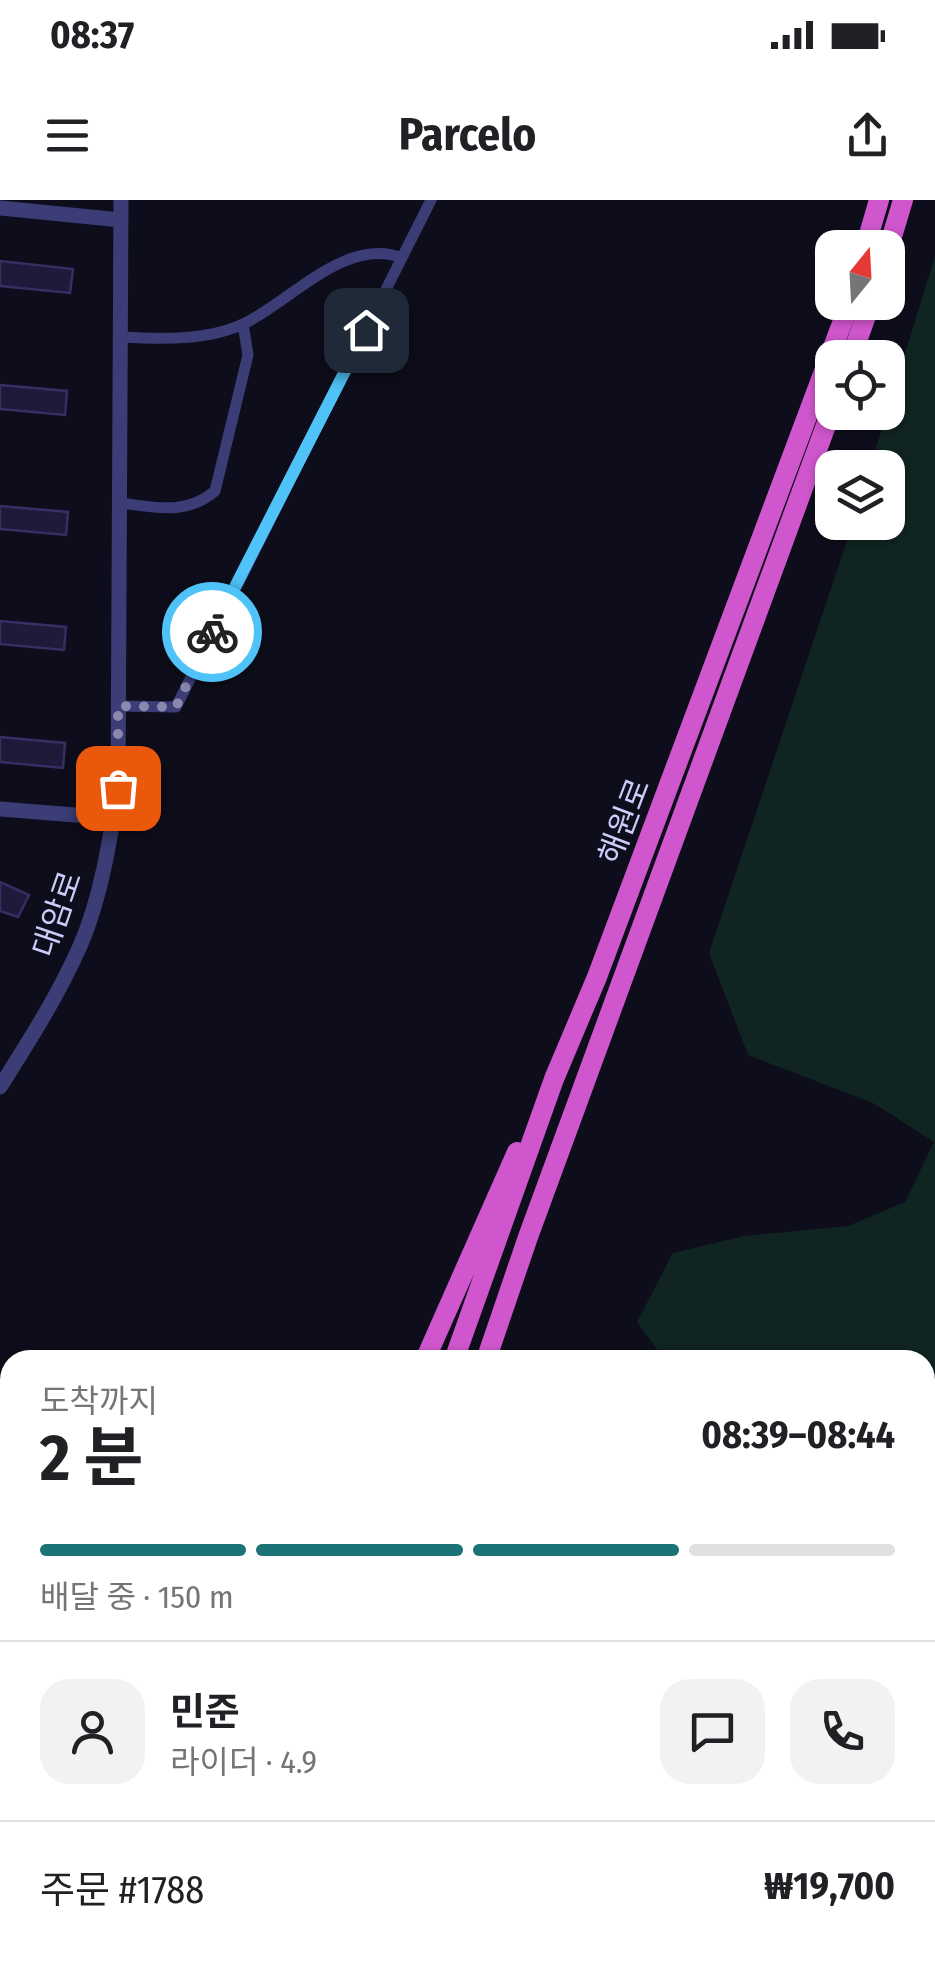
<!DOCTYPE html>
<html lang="ko">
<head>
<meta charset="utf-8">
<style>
	body { margin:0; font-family:"Fira Sans Condensed","Noto Sans KR",sans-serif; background:#f2f2f2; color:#202124; height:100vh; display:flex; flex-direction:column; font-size:38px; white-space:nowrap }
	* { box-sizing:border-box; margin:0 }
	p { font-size:32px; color:#757577 }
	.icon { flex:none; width:55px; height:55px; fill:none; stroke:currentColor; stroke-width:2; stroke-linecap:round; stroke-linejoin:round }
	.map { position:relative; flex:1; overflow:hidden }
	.sheet { position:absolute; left:0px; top:1150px; width:935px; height:620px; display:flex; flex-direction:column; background:#fff; border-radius:30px 30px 0 0; box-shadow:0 2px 8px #0004 }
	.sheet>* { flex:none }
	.needle { width:65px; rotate:18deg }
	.fabs { position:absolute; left:815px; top:30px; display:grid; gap:20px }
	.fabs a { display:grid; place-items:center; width:90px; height:90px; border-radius:20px; background:#fff; box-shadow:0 2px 8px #0004; font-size:50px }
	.pin { position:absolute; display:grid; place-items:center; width:85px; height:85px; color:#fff; margin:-42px; border-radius:20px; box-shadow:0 5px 15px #0006 }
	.courier { position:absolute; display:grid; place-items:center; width:100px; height:100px; margin:-50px; border:8px solid #4fc3f7; border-radius:50%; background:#fff; color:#222; box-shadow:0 2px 12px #0007 }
	.overview em { font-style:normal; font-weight:700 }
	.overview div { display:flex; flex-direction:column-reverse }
	.overview { display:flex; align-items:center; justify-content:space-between; height:170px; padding:0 40px }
	h1 { font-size:65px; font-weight:700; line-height:75px }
	.bar { display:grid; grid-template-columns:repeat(4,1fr); gap:15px 10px; align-content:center; height:120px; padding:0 40px }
	.bar i { height:12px; border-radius:8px; background:#e0e0e0 }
	.bar .current { background:#1b7277 }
	.bar p { grid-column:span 4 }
	.line { display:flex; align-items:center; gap:25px; padding:0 40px; border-top:2px solid #e0e0e0 }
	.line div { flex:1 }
	.round { display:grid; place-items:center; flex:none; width:105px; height:105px; border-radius:30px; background:#f2f2f2 }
	.status { display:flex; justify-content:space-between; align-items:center; height:70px; padding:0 50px; background:#fff; direction:ltr }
	.status svg { height:28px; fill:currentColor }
	header { display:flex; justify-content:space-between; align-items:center; height:130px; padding:0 40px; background:#fff; font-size:45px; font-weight:700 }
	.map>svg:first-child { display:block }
	.green { fill:#102422 }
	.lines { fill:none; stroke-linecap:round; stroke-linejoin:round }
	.stream { stroke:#11263f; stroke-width:5 }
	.building { fill:#1f1a3a; stroke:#362f64; stroke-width:2.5 }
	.path { stroke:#37a295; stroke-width:2.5; stroke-dasharray:5 8; stroke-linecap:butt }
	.service { stroke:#3c3d76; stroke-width:6 }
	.minor { stroke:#3c3d76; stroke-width:11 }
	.tertiary { stroke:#3c3d76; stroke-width:15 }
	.trunk { stroke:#cf56cc; stroke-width:20 }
	.done { stroke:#8a88ac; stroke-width:10; stroke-dasharray:0 18 }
	.route { stroke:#4fc3f7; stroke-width:12 }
	.labels { text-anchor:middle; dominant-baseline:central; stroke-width:8; stroke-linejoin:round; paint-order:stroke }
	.street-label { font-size:32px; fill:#cdcbfa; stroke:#0e0d1b }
</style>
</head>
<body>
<div class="status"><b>08:37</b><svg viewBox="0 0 49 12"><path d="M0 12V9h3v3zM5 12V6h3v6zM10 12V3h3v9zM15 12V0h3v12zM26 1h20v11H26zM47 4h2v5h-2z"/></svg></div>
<header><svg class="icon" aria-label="menu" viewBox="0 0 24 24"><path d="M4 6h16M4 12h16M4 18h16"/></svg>Parcelo<svg class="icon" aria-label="share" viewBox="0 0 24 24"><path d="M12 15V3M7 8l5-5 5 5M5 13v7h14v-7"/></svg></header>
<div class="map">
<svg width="935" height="1770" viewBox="0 0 935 1770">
	<rect width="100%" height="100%" fill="#0e0d1b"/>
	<path class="green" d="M 935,56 L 935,1770 L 870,1770 L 864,1760 L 925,1760 L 925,1160 L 665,1160 L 637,1122 L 673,1053 L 744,1036 L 848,1026 L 905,1002 L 934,942 L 873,903 L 748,855 L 709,753 L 853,323 L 888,322 L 888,268 L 870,267 Z"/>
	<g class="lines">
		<path class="stream" d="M 0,1669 L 10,1672"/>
	</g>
	<path class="building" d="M 0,61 L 73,69 L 70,93 L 0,86 Z
		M 0,185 L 67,191 L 65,215 L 0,209 Z
		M 0,306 L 68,312 L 66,335 L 0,329 Z
		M 0,421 L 66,427 L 64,450 L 0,444 Z
		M 0,537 L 65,543 L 63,568 L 0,562 Z
		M 0,682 L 29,695 L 18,717 L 0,711 Z"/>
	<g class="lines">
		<path class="path" d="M 925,1725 L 935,1733
			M 292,1761 L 325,1770"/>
		<path class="service" d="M 537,1760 L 590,1763 L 609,1770
			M 353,1770 L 357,1760
			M 364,1770 L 383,1760"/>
		<path class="minor" d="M 121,137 C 159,139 207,141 243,124 C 288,104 346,35 402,58
			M 119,303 C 155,307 186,316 215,291 L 248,155 L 243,124
			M 118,506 L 176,507 L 431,0
			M 0,1739 L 10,1738
			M 49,1760 L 58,1770"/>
		<path class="tertiary" d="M 0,8 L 121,20
			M 0,609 L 113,618
			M 0,887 C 29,841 58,796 80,746 C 101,698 110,640 118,588 L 121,0"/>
		<path class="trunk" d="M 865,48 L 879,0
			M 888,50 L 903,0
			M 851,158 L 871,102
			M 425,1160 L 517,952
			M 454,1160 L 554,879 L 597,777 L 850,102
			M 486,1160 L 528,1037 L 832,209
			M 0,1624 L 10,1627
			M 0,1640 L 10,1644
			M 0,1698 L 10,1702
			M 92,1760 L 98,1770
			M 169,1760 L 196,1770
			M 241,1770 L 245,1760
			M 273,1770 L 276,1760"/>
	</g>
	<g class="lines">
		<path class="done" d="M 118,588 L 118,506 L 176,507 L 212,432"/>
		<path class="route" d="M 212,432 L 366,130"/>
	</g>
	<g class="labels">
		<g class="street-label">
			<text transform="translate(624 621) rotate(-69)">해원로</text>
			<text transform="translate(57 714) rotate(-71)">대암로</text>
		</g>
	</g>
</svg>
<div class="fabs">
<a><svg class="needle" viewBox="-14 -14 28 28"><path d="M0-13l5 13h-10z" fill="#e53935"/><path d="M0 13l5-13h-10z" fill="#757577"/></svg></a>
<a><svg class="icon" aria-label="locate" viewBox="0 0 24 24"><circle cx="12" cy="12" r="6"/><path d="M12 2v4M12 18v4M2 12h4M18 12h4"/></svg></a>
<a><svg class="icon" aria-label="layers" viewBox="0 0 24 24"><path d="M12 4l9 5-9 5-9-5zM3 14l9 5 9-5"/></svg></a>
</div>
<div class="pin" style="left:118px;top:588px;background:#ea580c"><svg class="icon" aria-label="bag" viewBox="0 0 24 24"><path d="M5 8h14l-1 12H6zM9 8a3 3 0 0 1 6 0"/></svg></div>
<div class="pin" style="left:366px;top:130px;background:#1f2937"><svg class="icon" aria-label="home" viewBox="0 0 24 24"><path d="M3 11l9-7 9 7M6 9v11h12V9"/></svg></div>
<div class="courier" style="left:212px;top:432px"><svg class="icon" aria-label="bike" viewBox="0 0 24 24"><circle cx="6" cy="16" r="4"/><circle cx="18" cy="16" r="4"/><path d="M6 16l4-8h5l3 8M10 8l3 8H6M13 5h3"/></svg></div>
<section class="sheet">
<div class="overview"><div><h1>2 분</h1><p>도착까지</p></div><em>08:39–08:44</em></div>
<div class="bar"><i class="current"></i><i class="current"></i><i class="current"></i><i></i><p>배달 중 · 150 m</p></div>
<div class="line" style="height:180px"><a class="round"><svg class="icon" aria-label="person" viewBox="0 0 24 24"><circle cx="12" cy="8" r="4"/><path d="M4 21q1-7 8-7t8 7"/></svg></a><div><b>민준</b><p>라이더 · 4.9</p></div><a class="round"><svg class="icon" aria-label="chat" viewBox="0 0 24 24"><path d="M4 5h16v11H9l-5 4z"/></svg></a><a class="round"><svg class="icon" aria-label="phone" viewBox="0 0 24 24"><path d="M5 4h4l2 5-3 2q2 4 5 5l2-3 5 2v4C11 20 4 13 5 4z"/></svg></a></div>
<div class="line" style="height:130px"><div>주문 #1788</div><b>₩19,700</b></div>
</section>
</div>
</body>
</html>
